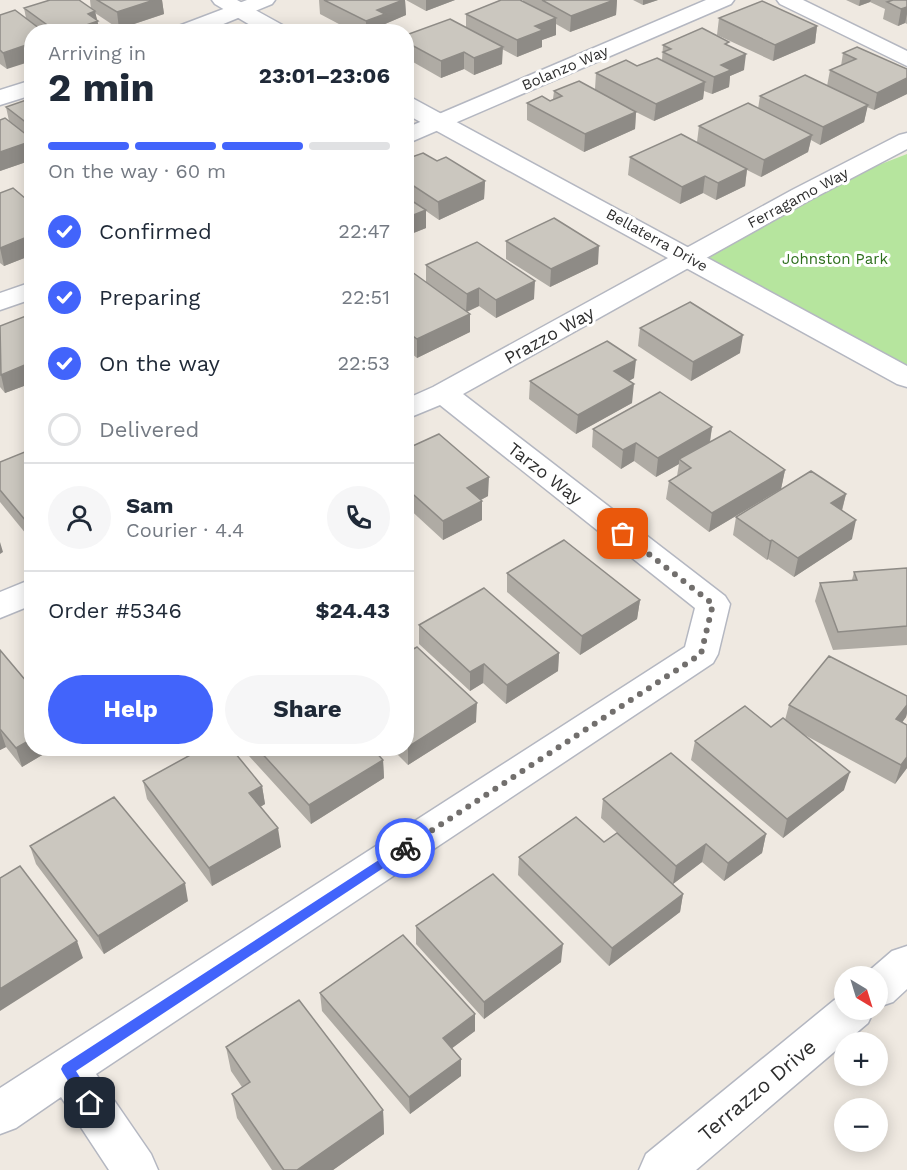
<!DOCTYPE html>
<html lang="en">
<head>
<meta charset="utf-8">
<style>
	body { margin:0; font-family:"Work Sans",sans-serif; background:#f6f6f7; color:#1f2937; height:100vh; display:flex; flex-direction:column; font-size:22px; white-space:nowrap }
	* { box-sizing:border-box; margin:0 }
	p { font-size:20px; color:#747a83 }
	.icon { flex:none; width:33px; height:33px; fill:none; stroke:currentColor; stroke-width:2; stroke-linecap:round; stroke-linejoin:round }
	.map { position:relative; flex:1; overflow:hidden }
	.sheet { position:absolute; left:24px; top:24px; width:390px; height:732px; display:flex; flex-direction:column; background:#fff; border-radius:24px; box-shadow:0 3px 15px #0003 }
	.sheet>* { flex:none }
	.needle { width:39px; rotate:142deg }
	.tools { position:absolute; left:834px; top:966px; display:grid; gap:12px }
	.tools a { display:grid; place-items:center; width:54px; height:54px; border-radius:50%; background:#fff; box-shadow:0 3px 15px #0003; font-size:30px }
	.pin { position:absolute; display:grid; place-items:center; width:51px; height:51px; color:#fff; margin:-26px; border-radius:12px; box-shadow:0 3px 9px #0006 }
	.courier { position:absolute; display:grid; place-items:center; width:60px; height:60px; margin:-30px; border:4px solid #4264fb; border-radius:50%; background:#fff; color:#222; box-shadow:0 2px 8px #0007 }
	.summary em { font-style:normal; font-weight:700 }
	.summary div { display:flex; flex-direction:column-reverse }
	.summary { display:flex; align-items:center; justify-content:space-between; height:102px; padding:0 24px }
	h1 { font-size:39px; font-weight:700; line-height:45px }
	.bar { display:grid; grid-template-columns:repeat(4,1fr); gap:9px 6px; align-content:center; height:72px; padding:0 24px }
	.bar i { height:8px; border-radius:4px; background:#e0e1e3 }
	.bar .current { background:#4264fb }
	.bar p { grid-column:span 4 }
	.line { display:flex; align-items:center; gap:15px; padding:0 24px; border-top:2px solid #e0e1e3 }
	.line div { flex:1 }
	.round { display:grid; place-items:center; flex:none; width:63px; height:63px; border-radius:32px; background:#f6f6f7 }
	ol { padding:0 24px; list-style:none }
	li { display:flex; align-items:center; gap:18px; height:66px }
	li p { margin-inline-start:auto }
	li .icon { padding:6px; border-radius:50%; background:#4264fb; color:#fff; stroke-width:4 }
	li:last-child { color:#747a83 }
	li i { width:33px; height:33px; border:3px solid #e0e1e3; border-radius:50% }
	.cta { display:flex; gap:12px; margin-top:auto; padding:12px 24px }
	.cta a { flex:1; height:69px; border-radius:36px; background:#4264fb; color:#fff; font-size:24px; font-weight:700; line-height:69px; text-align:center }
	.cta a+a { background:#f6f6f7; color:#1f2937 }
	.map>svg:first-child { display:block }
	.green { fill:#b6e59e }
	.lines { fill:none; stroke-linecap:round; stroke-linejoin:round }
	.street-casing { stroke:#b4b7c1; stroke-width:3 }
	.secondary-casing { stroke:#b4b7c1; stroke-width:3 }
	.street { fill:#fff; fill-rule:evenodd }
	.secondary { fill:#fff; fill-rule:evenodd }
	.wall { fill:#afaba4 }
	.shaded-wall { fill:#8e8b86 }
	.building { fill:#cbc7bf; stroke:#8e8b86; stroke-width:1.5 }
	.route { fill:#4264fb }
	.done { stroke:#726f6d; stroke-width:6; stroke-dasharray:0 10.8 }
	.labels { text-anchor:middle; dominant-baseline:central; stroke-width:6; stroke-linejoin:round; paint-order:stroke }
	.far-street-label { font-size:15px; fill:#2e2e2e; stroke:#fff }
	.far-park-label { font-size:15px; fill:#2c6e1b; stroke:#fff }
	.street-label { font-size:18px; fill:#2e2e2e; stroke:#fff }
	.near-street-label { font-size:21px; fill:#2e2e2e; stroke:#fff }
</style>
</head>
<body>
<div class="map">
<svg width="907" height="1170" viewBox="0 0 907 1170">
	<rect width="100%" height="100%" fill="#efe9e1"/>
	<path class="green" d="M 907,154 L 907,385 L 690,258 L 801,195 Z"/>
	<g class="lines">
		<g class="street-casing">
			<path id="street" d="M 247,0 L 275,0 L 272,4 L 204,32 L 174,32 L 176,27 Z
				M 706,0 L 734,0 L 731,4 L 406,144 L 406,128 Z
				M 777,0 L 803,0 L 907,51 L 907,66 L 780,4 Z
				M 32,80 L 32,95 L 0,105 L 0,90 Z
				M 907,133 L 907,149 L 810,200 L 463,394 L 725,596 L 730,604 L 718,654 L 713,663 L 96,1074 L 151,1154 L 158,1170 L 109,1170 L 61,1097 L 16,1128 L 0,1134 L 0,1088 L 685,647 L 695,608 L 440,405 L 406,419 L 406,399 L 433,387 L 792,190 L 899,135 Z
				M 32,282 L 32,299 L 0,310 L 0,293 Z
				M 32,579 L 32,605 L 0,618 L 0,592 Z"/>
		</g>
		<g class="secondary-casing">
			<path id="secondary" d="M 212,0 L 237,0 L 286,27 L 288,32 L 262,32 L 215,4 Z
				M 406,97 L 414,99 L 907,366 L 907,387 L 897,384 L 406,114 Z
				M 907,946 L 907,989 L 893,1002 L 878,1007 L 878,976 L 863,976 L 892,951 Z
				M 844,994 L 844,1010 L 874,1010 L 868,1023 L 696,1170 L 639,1170 L 646,1154 L 838,997 Z"/>
		</g>
		<use href="#street" class="street"/>
		<use href="#secondary" class="secondary"/>
	</g>
	<path class="wall" d="M 90,0 L 162,0 L 164,14 L 119,29 L 95,13 L 100,32 L 32,32 L 7,69 L 0,64 L 0,15 L 26,18 L 24,8 L 91,9 Z
		M 319,0 L 405,0 L 406,15 L 385,24 L 385,30 L 382,32 L 354,32 L 320,14 Z
		M 406,0 L 455,0 L 426,11 Z
		M 523,0 L 617,0 L 616,15 L 570,32 L 556,24 L 556,35 L 542,40 L 542,47 L 517,57 L 502,49 L 502,64 L 474,75 L 464,69 L 441,78 L 406,58 L 406,35 L 466,27 L 466,14 L 523,1 Z
		M 633,0 L 658,0 L 643,5 Z
		M 846,0 L 907,0 L 907,24 L 905,23 L 898,26 L 883,19 L 885,9 L 870,2 L 859,6 Z
		M 719,18 L 817,26 L 815,43 L 773,61 L 717,35 Z
		M 663,45 L 729,46 L 744,70 L 730,76 L 729,87 L 712,94 L 704,91 L 703,99 L 654,121 L 636,112 L 635,129 L 584,152 L 527,120 L 527,103 L 550,101 L 553,99 L 554,91 L 595,89 L 596,73 L 637,66 L 662,60 Z
		M 843,53 L 907,69 L 907,94 L 874,110 L 867,107 L 864,122 L 820,145 L 811,140 L 808,152 L 761,177 L 747,170 L 745,186 L 716,200 L 703,193 L 680,204 L 628,175 L 630,157 L 697,142 L 699,126 L 758,109 L 760,96 L 827,86 L 830,70 L 841,66 Z
		M 32,98 L 32,160 L 0,171 L 9,121 L 6,107 Z
		M 406,159 L 437,161 L 485,181 L 484,199 L 439,220 L 426,211 L 426,228 L 406,236 Z
		M 0,193 L 32,204 L 32,255 L 4,266 L 0,263 Z
		M 506,241 L 598,264 L 550,287 L 506,259 Z
		M 426,265 L 534,299 L 496,318 L 479,306 L 467,312 L 470,314 L 470,332 L 417,358 L 406,349 L 406,274 L 426,282 Z
		M 32,314 L 32,383 L 5,393 L 0,387 L 0,326 Z
		M 640,328 L 740,353 L 691,381 L 638,346 Z
		M 634,378 L 629,381 L 632,403 L 576,434 L 529,399 L 530,381 Z
		M 712,427 L 710,443 L 785,470 L 781,489 L 709,532 L 666,499 L 669,481 L 677,476 L 679,464 L 656,477 L 634,461 L 621,469 L 592,447 L 593,429 Z
		M 32,449 L 32,539 L 31,540 L 0,502 L 0,462 Z
		M 406,449 L 488,496 L 481,500 L 482,520 L 443,540 L 406,506 Z
		M 846,494 L 842,511 L 852,539 L 794,577 L 768,559 L 767,560 L 733,535 L 736,517 Z
		M 907,568 L 907,645 L 833,650 L 815,601 L 820,583 L 852,580 L 854,572 Z
		M 507,573 L 640,600 L 637,619 L 580,655 L 507,592 Z
		M 419,625 L 559,653 L 558,671 L 506,704 L 483,683 L 470,691 L 419,644 Z
		M 32,638 L 32,662 L 30,660 L 25,641 Z
		M 0,651 L 32,748 L 54,748 L 22,767 L 6,747 L 0,750 Z
		M 406,653 L 476,722 L 408,765 L 391,748 L 406,748 Z
		M 907,696 L 907,713 L 906,717 L 902,722 L 907,725 L 907,768 L 895,784 L 801,733 L 844,790 L 783,838 L 691,760 L 695,741 L 771,727 L 785,720 L 789,705 Z
		M 248,748 L 372,748 L 383,760 L 384,778 L 311,824 L 249,756 Z
		M 143,781 L 262,786 L 265,804 L 260,807 L 281,847 L 212,886 L 147,799 Z
		M 603,799 L 766,834 L 762,853 L 724,881 L 702,862 L 673,884 L 683,894 L 680,912 L 609,966 L 518,875 L 519,857 L 604,842 L 642,856 L 601,818 Z
		M 30,846 L 188,901 L 104,954 L 36,864 Z
		M 416,926 L 561,962 L 484,1019 L 416,944 Z
		M 320,993 L 475,1031 L 452,1048 L 461,1059 L 461,1076 L 410,1114 L 322,1011 Z
		M 226,1047 L 383,1110 L 384,1134 L 333,1170 L 272,1170 L 237,1118 L 232,1094 L 242,1087 L 231,1071 Z"/>
	<path class="shaded-wall" d="M 154,0 L 162,0 L 164,14 L 119,29 L 117,12 Z
		M 403,0 L 405,0 L 406,15 L 385,24 L 385,30 L 382,32 L 366,32 L 366,21 L 377,10 Z
		M 426,0 L 455,0 L 426,11 Z
		M 614,0 L 617,0 L 616,15 L 570,32 L 571,16 Z
		M 643,0 L 658,0 L 643,5 Z
		M 860,0 L 871,0 L 870,2 L 859,6 Z
		M 907,7 L 907,14 L 905,23 L 898,26 L 901,9 Z
		M 95,11 L 100,32 L 66,32 L 88,14 Z
		M 556,18 L 556,35 L 542,40 L 542,47 L 517,57 L 517,40 L 535,26 Z
		M 817,26 L 815,43 L 773,61 L 775,45 Z
		M 32,43 L 32,61 L 7,69 L 3,53 Z
		M 503,47 L 502,64 L 474,75 L 474,58 Z
		M 464,52 L 464,69 L 441,78 L 441,61 Z
		M 746,54 L 744,70 L 730,76 L 729,87 L 712,94 L 714,77 L 721,65 Z
		M 907,78 L 907,94 L 874,110 L 877,93 Z
		M 705,82 L 703,99 L 654,121 L 656,104 Z
		M 868,105 L 864,122 L 820,145 L 823,127 Z
		M 636,112 L 635,129 L 584,152 L 585,134 Z
		M 812,135 L 808,152 L 761,177 L 764,160 Z
		M 32,141 L 32,160 L 0,171 L 0,152 Z
		M 747,169 L 745,186 L 716,200 L 718,183 Z
		M 705,176 L 703,193 L 680,204 L 682,187 Z
		M 485,181 L 484,199 L 439,220 L 438,202 Z
		M 426,210 L 426,228 L 406,236 L 406,218 Z
		M 32,235 L 32,255 L 4,266 L 0,248 Z
		M 599,246 L 598,264 L 550,287 L 551,269 Z
		M 535,281 L 534,299 L 496,318 L 496,300 Z
		M 479,288 L 479,306 L 466,312 L 467,294 Z
		M 470,314 L 470,332 L 417,358 L 417,339 Z
		M 743,335 L 740,353 L 691,381 L 693,362 Z
		M 636,360 L 634,378 L 612,390 L 614,371 Z
		M 32,362 L 32,383 L 5,393 L 1,375 Z
		M 634,384 L 632,403 L 576,434 L 578,415 Z
		M 712,427 L 709,446 L 679,459 L 679,464 L 656,477 L 658,458 Z
		M 636,443 L 634,461 L 621,469 L 623,450 Z
		M 785,470 L 781,489 L 709,532 L 712,513 Z
		M 489,477 L 488,496 L 467,507 L 467,488 Z
		M 846,494 L 841,513 L 831,503 Z
		M 482,501 L 482,520 L 443,540 L 443,521 Z
		M 32,518 L 32,539 L 31,540 L 26,521 Z
		M 856,520 L 852,539 L 794,577 L 798,558 Z
		M 411,524 L 412,543 L 406,546 L 406,527 Z
		M 772,540 L 768,559 L 767,560 L 770,541 Z
		M 0,542 L 3,552 L 0,554 Z
		M 640,600 L 637,619 L 580,655 L 582,636 Z
		M 559,653 L 558,671 L 506,704 L 507,685 Z
		M 484,664 L 483,683 L 470,691 L 470,672 Z
		M 477,703 L 476,722 L 408,765 L 408,747 Z
		M 907,705 L 907,713 L 906,717 L 891,738 L 896,719 Z
		M 0,729 L 6,747 L 0,750 Z
		M 32,739 L 32,748 L 54,748 L 22,767 L 16,748 Z
		M 907,757 L 907,768 L 895,784 L 901,765 Z
		M 383,760 L 384,778 L 311,824 L 309,805 Z
		M 850,772 L 844,790 L 783,838 L 787,819 Z
		M 262,786 L 265,804 L 252,812 L 249,793 Z
		M 278,828 L 281,847 L 212,886 L 209,868 Z
		M 766,834 L 762,853 L 724,881 L 728,863 Z
		M 706,844 L 702,862 L 673,884 L 676,866 Z
		M 185,883 L 188,901 L 104,954 L 98,936 Z
		M 683,894 L 680,912 L 609,966 L 612,948 Z
		M 77,941 L 83,958 L 0,1011 L 0,989 Z
		M 563,944 L 561,962 L 484,1019 L 484,1002 Z
		M 475,1014 L 475,1031 L 443,1055 L 443,1038 Z
		M 461,1059 L 461,1076 L 410,1114 L 409,1097 Z
		M 383,1110 L 384,1134 L 333,1170 L 297,1170 Z"/>
	<path class="building" d="M 50,0 L 79,0 L 95,11 L 88,14 L 98,21 L 66,32 L 57,32 L 24,8 Z
		M 97,0 L 154,0 L 117,12 Z
		M 324,0 L 403,0 L 377,10 L 385,14 L 366,21 Z
		M 501,0 L 520,0 L 556,18 L 535,26 L 543,30 L 517,40 L 466,14 Z
		M 542,0 L 614,0 L 571,16 Z
		M 893,0 L 907,0 L 907,7 L 901,9 L 887,2 Z
		M 762,1 L 817,26 L 775,45 L 719,18 Z
		M 15,10 L 44,32 L 32,32 L 32,43 L 3,53 L 0,50 L 0,15 Z
		M 450,19 L 503,47 L 474,58 L 464,52 L 441,61 L 406,42 L 406,35 Z
		M 702,28 L 729,42 L 725,44 L 746,54 L 721,65 L 731,70 L 714,77 L 663,52 L 671,49 L 663,45 Z
		M 857,47 L 907,69 L 907,78 L 877,93 L 830,70 L 856,59 L 843,53 Z
		M 657,58 L 705,82 L 656,104 L 596,73 L 626,60 L 637,66 Z
		M 805,75 L 868,105 L 823,127 L 760,96 Z
		M 579,81 L 636,112 L 585,134 L 527,103 L 542,96 L 550,101 L 562,96 L 554,91 Z
		M 32,98 L 32,127 L 6,107 Z
		M 748,103 L 812,135 L 764,160 L 699,126 Z
		M 5,118 L 32,139 L 32,141 L 0,152 L 0,120 Z
		M 681,134 L 747,169 L 718,183 L 705,176 L 682,187 L 630,157 Z
		M 423,153 L 437,161 L 446,157 L 485,181 L 438,202 L 406,181 L 406,159 Z
		M 13,188 L 32,204 L 32,235 L 0,248 L 0,193 Z
		M 406,197 L 426,210 L 406,218 Z
		M 554,218 L 599,246 L 551,269 L 506,241 Z
		M 477,242 L 535,281 L 496,300 L 479,288 L 467,294 L 426,265 Z
		M 412,272 L 470,314 L 417,339 L 406,331 L 406,274 Z
		M 690,302 L 743,335 L 693,362 L 640,328 Z
		M 31,314 L 32,362 L 1,375 L 0,326 Z
		M 607,341 L 636,360 L 614,371 L 634,384 L 578,415 L 530,381 Z
		M 660,392 L 712,427 L 658,458 L 636,443 L 623,450 L 593,429 Z
		M 730,431 L 785,470 L 712,513 L 669,481 L 691,468 L 679,459 Z
		M 439,434 L 489,477 L 467,488 L 482,501 L 443,521 L 406,488 L 406,449 Z
		M 32,449 L 32,518 L 26,521 L 0,490 L 0,462 Z
		M 811,471 L 846,494 L 831,503 L 856,520 L 798,558 L 772,540 L 770,541 L 736,517 Z
		M 406,521 L 411,524 L 406,527 Z
		M 564,540 L 640,600 L 582,636 L 507,573 Z
		M 907,568 L 907,626 L 838,632 L 820,583 L 857,580 L 854,572 Z
		M 484,588 L 559,653 L 507,685 L 484,664 L 470,672 L 419,625 Z
		M 32,638 L 32,650 L 25,641 Z
		M 417,647 L 477,703 L 408,747 L 406,746 L 406,653 Z
		M 0,650 L 32,688 L 32,739 L 16,748 L 0,729 Z
		M 829,656 L 907,696 L 907,705 L 896,719 L 907,725 L 907,757 L 901,765 L 789,705 Z
		M 745,706 L 771,727 L 783,718 L 850,772 L 787,819 L 695,741 Z
		M 203,748 L 231,748 L 262,786 L 249,793 L 278,828 L 209,868 L 143,781 Z
		M 257,748 L 372,748 L 383,760 L 309,805 Z
		M 671,753 L 766,834 L 728,863 L 706,844 L 676,866 L 603,799 Z
		M 114,797 L 185,883 L 98,936 L 30,846 Z
		M 576,817 L 604,842 L 617,833 L 683,894 L 612,948 L 519,857 Z
		M 20,866 L 77,941 L 0,989 L 0,878 Z
		M 493,874 L 563,944 L 484,1002 L 416,926 Z
		M 403,935 L 475,1014 L 443,1038 L 461,1059 L 409,1097 L 320,993 Z
		M 299,1000 L 383,1110 L 297,1170 L 284,1170 L 232,1094 L 250,1082 L 226,1047 Z"/>
	<path class="route" d="M 405,843 L 409,845 L 409,851 L 76,1071 L 96,1103 L 94,1107 L 85,1107 L 63,1073 L 61,1069 L 63,1065 Z"/>
	<g class="lines">
		<path class="done" d="M 405,848 L 701,654 L 713,604 L 623,534"/>
	</g>
	<g class="labels">
		<g class="far-street-label">
			<text transform="translate(565 68) rotate(-23)">Bolanzo Way</text>
			<text transform="translate(798 198) rotate(-28)">Ferragamo Way</text>
			<text transform="translate(657 240) rotate(29)">Bellaterra Drive</text>
		</g>
		<g class="far-park-label">
			<text x="835" y="259">Johnston Park</text>
		</g>
		<g class="street-label">
			<text transform="translate(549 335) rotate(-29)">Prazzo Way</text>
			<text transform="translate(545 473) rotate(38)">Tarzo Way</text>
		</g>
		<g class="near-street-label">
			<text transform="translate(757 1090) rotate(-40)">Terrazzo Drive</text>
		</g>
	</g>
</svg>
<div class="tools">
<a><svg class="needle" viewBox="-14 -14 28 28"><path d="M0-13l5 13h-10z" fill="#e53935"/><path d="M0 13l5-13h-10z" fill="#747a83"/></svg></a>
<a>+</a>
<a>−</a>
</div>
<div class="pin" style="left:623px;top:534px;background:#ea580c"><svg class="icon" aria-label="bag" viewBox="0 0 24 24"><path d="M5 8h14l-1 12H6zM9 8a3 3 0 0 1 6 0"/></svg></div>
<div class="pin" style="left:90px;top:1103px;background:#1f2937"><svg class="icon" aria-label="home" viewBox="0 0 24 24"><path d="M3 11l9-7 9 7M6 9v11h12V9"/></svg></div>
<div class="courier" style="left:405px;top:848px"><svg class="icon" aria-label="bike" viewBox="0 0 24 24"><circle cx="6" cy="16" r="4"/><circle cx="18" cy="16" r="4"/><path d="M6 16l4-8h5l3 8M10 8l3 8H6M13 5h3"/></svg></div>
<section class="sheet">
<div class="summary"><div><h1>2 min</h1><p>Arriving in</p></div><em>23:01–23:06</em></div>
<div class="bar"><i class="current"></i><i class="current"></i><i class="current"></i><i></i><p>On the way · 60 m</p></div>
<ol>
<li><svg class="icon" aria-label="check" viewBox="0 0 24 24"><path d="M5 12l5 5 9-10"/></svg>Confirmed<p>22:47</p></li>
<li><svg class="icon" aria-label="check" viewBox="0 0 24 24"><path d="M5 12l5 5 9-10"/></svg>Preparing<p>22:51</p></li>
<li><svg class="icon" aria-label="check" viewBox="0 0 24 24"><path d="M5 12l5 5 9-10"/></svg>On the way<p>22:53</p></li>
<li><i></i>Delivered</li>
</ol>
<div class="line" style="height:108px"><a class="round"><svg class="icon" aria-label="person" viewBox="0 0 24 24"><circle cx="12" cy="8" r="4"/><path d="M4 21q1-7 8-7t8 7"/></svg></a><div><b>Sam</b><p>Courier · 4.4</p></div><a class="round"><svg class="icon" aria-label="phone" viewBox="0 0 24 24"><path d="M5 4h4l2 5-3 2q2 4 5 5l2-3 5 2v4C11 20 4 13 5 4z"/></svg></a></div>
<div class="line" style="height:78px"><div>Order #5346</div><b>$24.43</b></div>
<div class="cta"><a>Help</a><a>Share</a></div>
</section>
</div>
</body>
</html>
